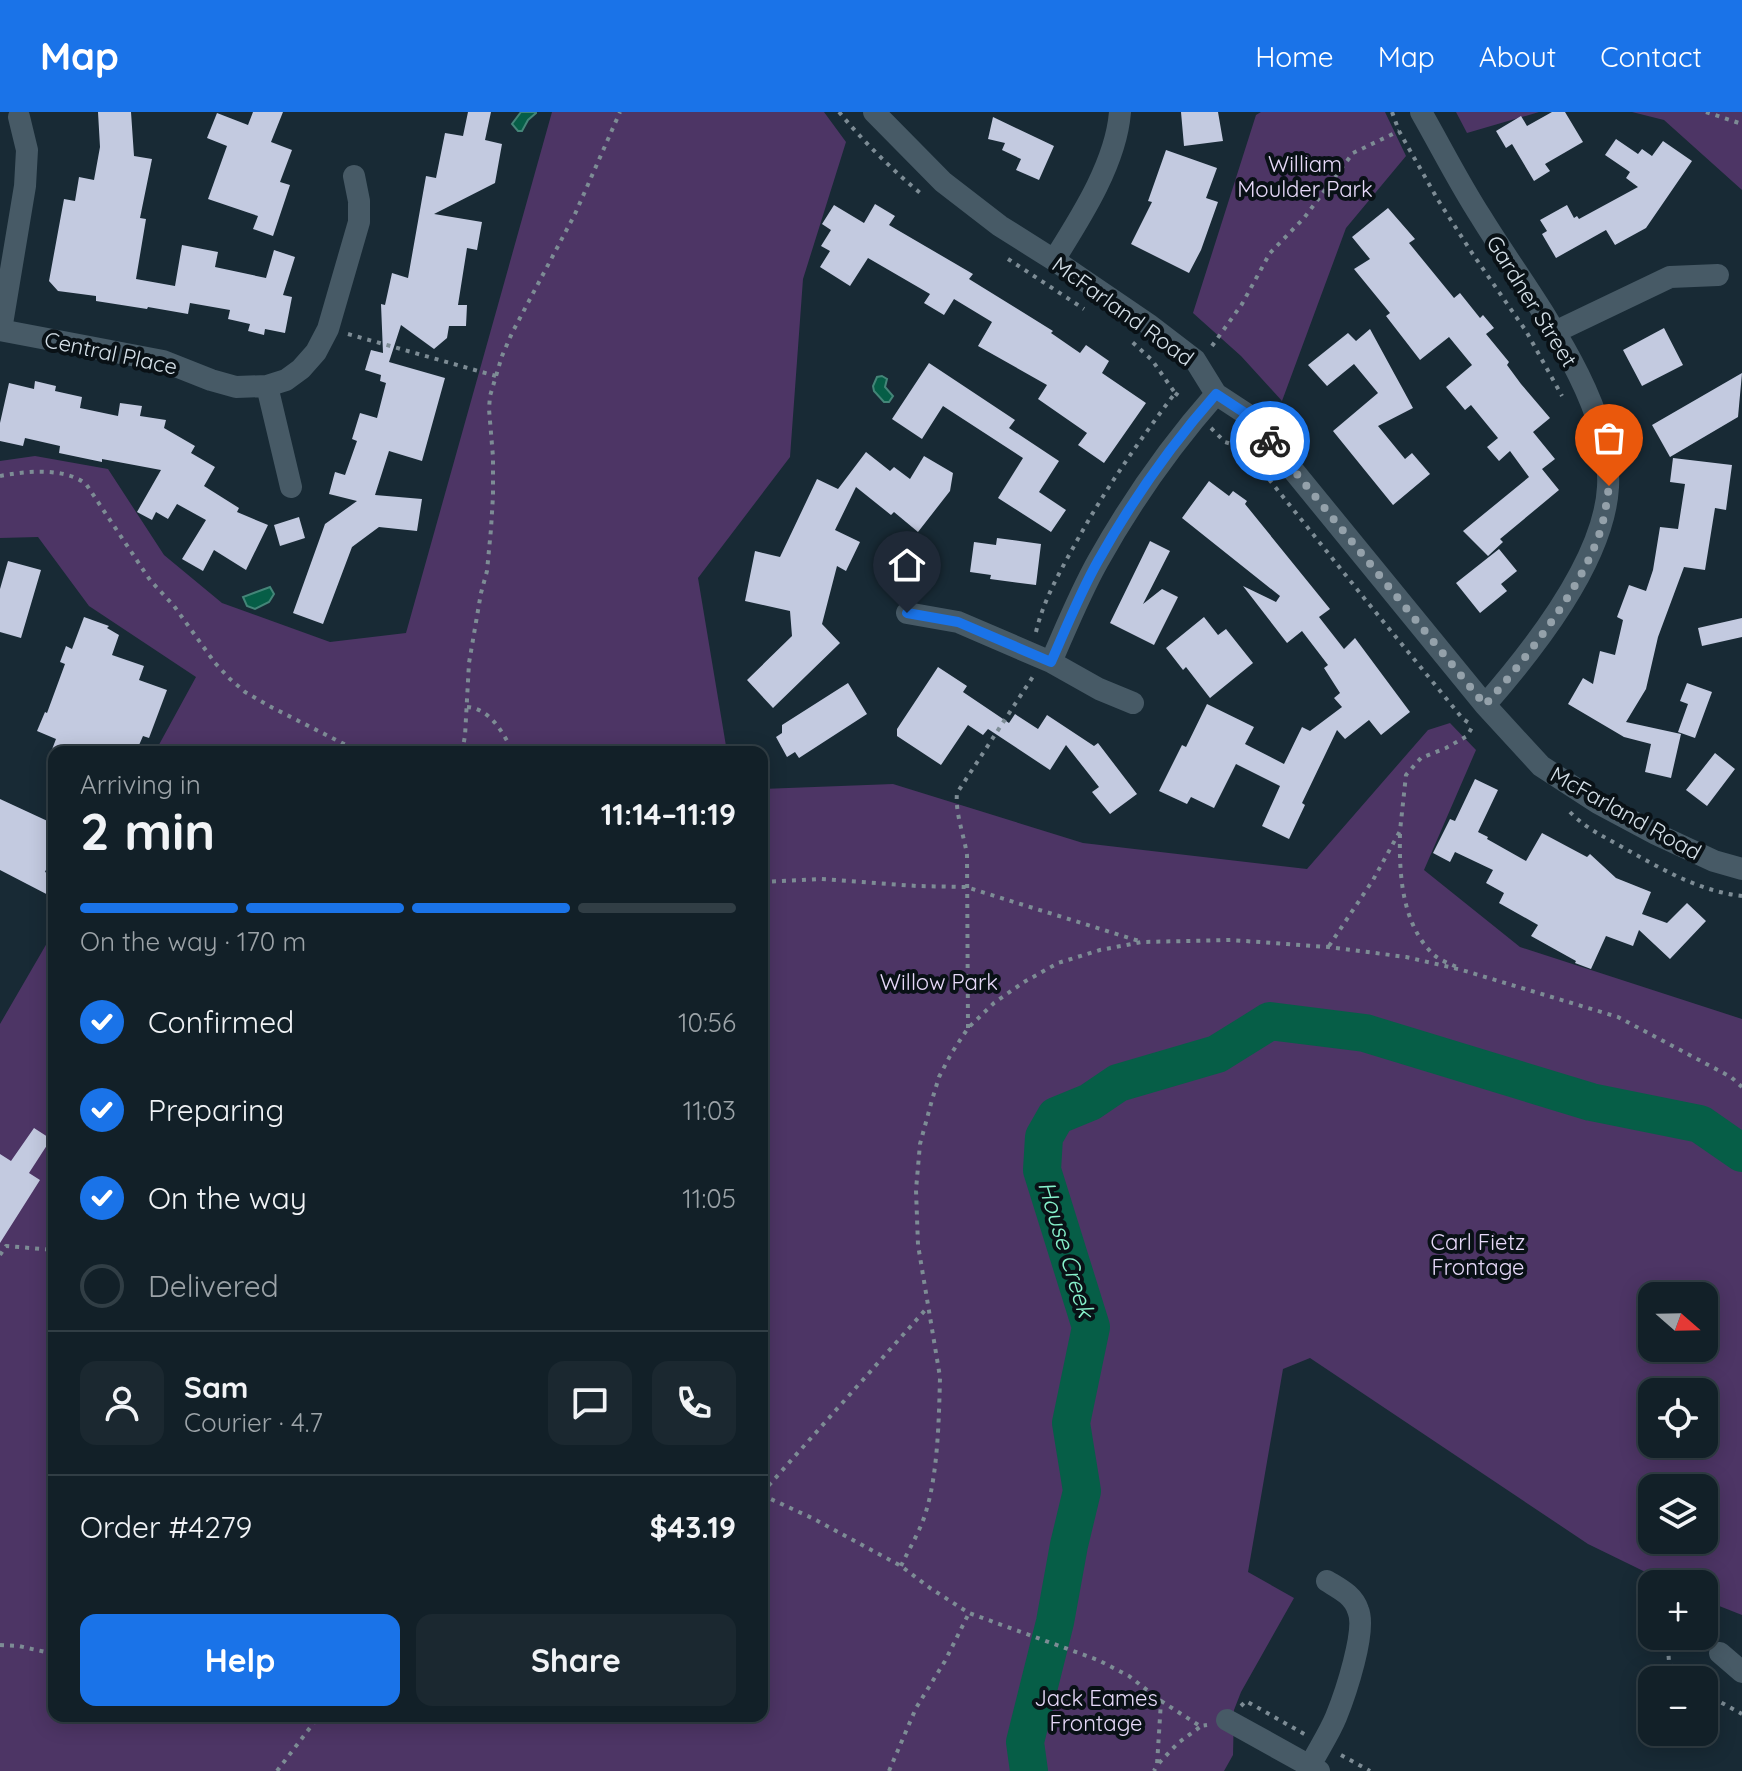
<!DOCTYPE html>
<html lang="en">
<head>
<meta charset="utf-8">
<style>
	body { margin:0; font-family:Quicksand,sans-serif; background:#1b2830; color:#f1f3f6; height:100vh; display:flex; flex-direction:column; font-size:30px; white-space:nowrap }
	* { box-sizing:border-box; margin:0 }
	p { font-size:26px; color:#9ca3a8 }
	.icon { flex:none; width:44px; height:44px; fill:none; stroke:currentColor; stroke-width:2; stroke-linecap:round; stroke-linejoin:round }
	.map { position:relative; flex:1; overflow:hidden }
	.side { position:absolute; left:48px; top:634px; width:720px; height:976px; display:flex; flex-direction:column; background:#122028; border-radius:16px; box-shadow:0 4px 20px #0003,0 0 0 2px #313e45 }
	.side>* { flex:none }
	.needle { width:52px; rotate:110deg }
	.fabs { position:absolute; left:1638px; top:1170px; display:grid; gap:16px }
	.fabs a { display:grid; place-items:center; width:80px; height:80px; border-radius:16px; background:#122028; box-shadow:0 4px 20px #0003,0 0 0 2px #313e45; font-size:40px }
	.pin { position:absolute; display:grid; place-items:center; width:68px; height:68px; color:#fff; margin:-82px -34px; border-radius:50% 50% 50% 0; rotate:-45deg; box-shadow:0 0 8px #0007 }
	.pin .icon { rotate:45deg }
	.courier { position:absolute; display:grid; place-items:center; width:80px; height:80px; margin:-40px; border:6px solid #1a73e8; border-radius:50%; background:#fff; color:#222; box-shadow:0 2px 10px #0007 }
	.overview em { font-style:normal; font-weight:700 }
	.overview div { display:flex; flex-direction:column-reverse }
	.overview { display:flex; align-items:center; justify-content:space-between; height:136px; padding:0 32px }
	h1 { font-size:52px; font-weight:700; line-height:60px }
	.bar { display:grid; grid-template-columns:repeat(4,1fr); gap:12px 8px; align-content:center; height:96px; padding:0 32px }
	.bar i { height:10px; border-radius:6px; background:#313e45 }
	.bar .current { background:#1a73e8 }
	.bar p { grid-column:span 4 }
	.line { display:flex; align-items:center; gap:20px; padding:0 32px; border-top:2px solid #313e45 }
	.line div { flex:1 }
	.round { display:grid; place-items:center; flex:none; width:84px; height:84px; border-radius:16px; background:#1b2830 }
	ol { padding:0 32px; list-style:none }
	li { display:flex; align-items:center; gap:24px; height:88px }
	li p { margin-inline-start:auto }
	li .icon { padding:8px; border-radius:50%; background:#1a73e8; color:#fff; stroke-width:4 }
	li:last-child { color:#9ca3a8 }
	li i { width:44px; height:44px; border:4px solid #313e45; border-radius:50% }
	.action { display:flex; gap:16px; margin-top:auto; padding:16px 32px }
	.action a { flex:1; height:92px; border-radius:16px; background:#1a73e8; color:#fff; font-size:32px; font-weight:700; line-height:92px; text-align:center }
	.action a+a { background:#1b2830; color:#f1f3f6 }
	header { display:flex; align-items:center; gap:48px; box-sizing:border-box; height:112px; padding:0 40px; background:#1a73e8; color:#fff }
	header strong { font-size:38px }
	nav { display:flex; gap:44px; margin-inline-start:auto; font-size:28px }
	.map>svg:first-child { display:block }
	.green { fill:#4d3565; fill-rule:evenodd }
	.water { fill:#065e47; stroke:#448578; stroke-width:2 }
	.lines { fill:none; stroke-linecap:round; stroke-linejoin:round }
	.river { stroke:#065e47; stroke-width:38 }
	.building { fill:#c3cae0 }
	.path { stroke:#7d8c95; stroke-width:4; stroke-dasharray:4 6; stroke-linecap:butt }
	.minor { stroke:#475a66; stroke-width:22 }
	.done { stroke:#94a1aa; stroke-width:8; stroke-dasharray:0 14.4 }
	.route { stroke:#1a73e8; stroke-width:10 }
	.labels { text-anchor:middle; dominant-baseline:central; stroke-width:8; stroke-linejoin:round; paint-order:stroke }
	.park-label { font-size:22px; fill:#e7d9f9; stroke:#091116 }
	.street-label { font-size:22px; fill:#d6e1e9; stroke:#091116 }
	.water-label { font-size:24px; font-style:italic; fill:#87f2cc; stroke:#091116 }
</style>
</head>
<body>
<header>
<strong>Map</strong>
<nav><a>Home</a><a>Map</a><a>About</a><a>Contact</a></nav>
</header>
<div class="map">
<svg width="1742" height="1659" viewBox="0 0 1742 1659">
	<rect width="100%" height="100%" fill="#182a35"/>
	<path class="green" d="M 552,0 L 824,0 L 846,30 L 803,167 L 790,345 L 698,466 L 727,640 L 155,640 L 196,565 L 89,494 L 38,425 L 0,426 L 0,349 L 35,344 L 108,357 L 164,443 L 222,491 L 330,530 L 406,521 Z
		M 1261,0 L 1385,0 L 1406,44 L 1346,116 L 1282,289 L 1241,244 L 1193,201 L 1256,3 Z
		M 1456,0 L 1539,0 L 1467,21 Z
		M 1632,0 L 1742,0 L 1742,78 L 1664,8 Z
		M 1450,611 L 1476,638 L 1424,758 L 1520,835 L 1742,907 L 1742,1503 L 1704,1488 L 1704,1472 L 1670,1472 L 1588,1432 L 1310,1246 L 1283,1257 L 1248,1460 L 1294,1486 L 1241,1580 L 1234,1598 L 1233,1643 L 1224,1659 L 0,1659 L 0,912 L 54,819 L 54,1604 L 762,1604 L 762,677 L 893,672 L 1083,731 L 1307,757 L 1428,618 ZM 1652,1184 L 1704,1184 L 1704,1236 L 1652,1236 ZM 1652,1280 L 1704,1280 L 1704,1332 L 1652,1332 ZM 1652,1376 L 1704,1376 L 1704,1428 L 1652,1428 Z"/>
	<path class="water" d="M 521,0 L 536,0 L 536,1 L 528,8 L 522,19 L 518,19 L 512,12 Z
		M 882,264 L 887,267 L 885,275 L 893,284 L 889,290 L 884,290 L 874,279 L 873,274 L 877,265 Z
		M 270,475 L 274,482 L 269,490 L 255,497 L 247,494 L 243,485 Z"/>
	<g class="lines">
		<path class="river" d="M 1029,1659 L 1025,1630 L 1055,1510 L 1069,1433 L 1082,1379 L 1071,1311 L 1091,1215 L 1042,1058 L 1044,1025 L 1056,1004 L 1090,990 L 1118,971 L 1217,942 L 1270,909 L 1365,921 L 1591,990 L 1700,1012 L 1742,1041"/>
	</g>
	<path class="building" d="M 98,0 L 131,0 L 134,44 L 152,47 L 140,106 L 146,107 L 136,167 L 175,174 L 182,133 L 218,140 L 215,155 L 266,166 L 274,138 L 295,145 L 283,183 L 292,185 L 285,221 L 265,217 L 264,223 L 248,219 L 250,212 L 228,207 L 230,198 L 190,191 L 188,202 L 148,195 L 147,197 L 96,189 L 96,184 L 58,179 L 49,169 L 64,87 L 75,89 L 79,65 L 94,68 L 100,35 Z
		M 253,0 L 283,0 L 271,30 L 292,38 L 280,70 L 290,73 L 273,124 L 253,117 L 258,104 L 208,87 L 227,34 L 207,26 L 217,1 L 248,13 Z
		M 468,0 L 491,0 L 485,28 L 502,32 L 495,71 L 434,102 L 482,110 L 477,138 L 467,136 L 458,193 L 467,193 L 466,214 L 449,214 L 447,226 L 434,237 L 401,213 L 389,250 L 445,266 L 422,349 L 389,339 L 375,383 L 422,387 L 417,419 L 379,415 L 352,435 L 323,512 L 293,501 L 325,412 L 357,389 L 329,382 L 335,360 L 345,363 L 357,329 L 352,327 L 360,301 L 377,306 L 386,271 L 380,269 L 381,263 L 365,258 L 371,238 L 383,241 L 381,192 L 385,193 L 392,161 L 408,166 L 426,64 L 436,66 L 445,21 L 463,24 Z
		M 1181,0 L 1218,0 L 1223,29 L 1184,34 Z
		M 1552,0 L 1565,0 L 1583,30 L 1545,52 L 1550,59 L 1534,69 L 1512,32 L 1506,36 L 1496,19 L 1521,4 L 1527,14 Z
		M 993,5 L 1054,34 L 1039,68 L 1016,58 L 1021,47 L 1002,38 L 1005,31 L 988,27 Z
		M 1616,27 L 1638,42 L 1642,37 L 1652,44 L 1663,29 L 1692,49 L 1646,116 L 1615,133 L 1606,118 L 1556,146 L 1542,122 L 1547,119 L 1540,108 L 1567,93 L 1574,106 L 1577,104 L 1579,107 L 1638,75 L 1626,66 L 1630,60 L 1605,43 Z
		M 1166,38 L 1217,56 L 1206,86 L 1218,90 L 1201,138 L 1189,161 L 1131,132 L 1152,90 L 1148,89 Z
		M 875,92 L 895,104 L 889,113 L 973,162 L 969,167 L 1053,219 L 1051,221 L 1080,241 L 1086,233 L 1109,249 L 1102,261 L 1146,291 L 1104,351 L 1078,333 L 1087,321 L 1038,287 L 1047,273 L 978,234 L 992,210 L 954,187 L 944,203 L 924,191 L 930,182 L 868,146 L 850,174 L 820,155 L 830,139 L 821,134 L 831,118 L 822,112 L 834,93 L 864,111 Z
		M 1388,96 L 1415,127 L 1409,131 L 1454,186 L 1460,181 L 1480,206 L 1483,203 L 1494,216 L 1486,222 L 1509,250 L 1507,253 L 1521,272 L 1550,306 L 1533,320 L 1555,347 L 1542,357 L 1559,378 L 1500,427 L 1503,430 L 1488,444 L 1463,419 L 1529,365 L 1510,339 L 1499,349 L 1487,335 L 1498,326 L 1471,293 L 1465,298 L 1446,275 L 1472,253 L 1449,225 L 1420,248 L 1386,204 L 1390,201 L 1354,157 L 1370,147 L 1352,125 Z
		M 1664,216 L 1683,253 L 1642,274 L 1623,238 Z
		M 1370,217 L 1413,296 L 1378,314 L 1405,347 L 1412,341 L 1430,362 L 1393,393 L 1333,319 L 1378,281 L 1354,252 L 1327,274 L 1308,253 L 1348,221 L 1356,229 Z
		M 929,251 L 1015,308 L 1009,316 L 1059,349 L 1039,380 L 1066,398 L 1051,420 L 998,386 L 1023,346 L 943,294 L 922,327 L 892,307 Z
		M 1742,261 L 1738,305 L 1670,345 L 1652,313 Z
		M 35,269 L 56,274 L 55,279 L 82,285 L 80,296 L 118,304 L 120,291 L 142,294 L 140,304 L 166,308 L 164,316 L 195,334 L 191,341 L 215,355 L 204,374 L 239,396 L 237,400 L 268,413 L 246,458 L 214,438 L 203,459 L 182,447 L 206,408 L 177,392 L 168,407 L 156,400 L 152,408 L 137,400 L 161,358 L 102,347 L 102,350 L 59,341 L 60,334 L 25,326 L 23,334 L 0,329 L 0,311 L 9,271 L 34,277 Z
		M 866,340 L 890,359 L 894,355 L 910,367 L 924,344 L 953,361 L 950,379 L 918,420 L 894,400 L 891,403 L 856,375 L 835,418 L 860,430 L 846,459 L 837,454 L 822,512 L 840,531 L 773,596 L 747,568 L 792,524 L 790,499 L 745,489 L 755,439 L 780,445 L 817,367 L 838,377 Z
		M 1673,346 L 1732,353 L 1726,398 L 1715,396 L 1705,458 L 1684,455 L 1658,525 L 1646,577 L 1626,610 L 1681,622 L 1671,666 L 1645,660 L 1651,632 L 1624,625 L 1568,592 L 1583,566 L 1593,572 L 1600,539 L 1615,543 L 1623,508 L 1617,505 L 1629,473 L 1646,479 L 1653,458 L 1660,415 L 1678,417 L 1685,372 L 1670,370 Z
		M 1209,369 L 1229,384 L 1233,379 L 1247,389 L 1245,392 L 1330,497 L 1319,505 L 1344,537 L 1355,526 L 1410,600 L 1381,623 L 1369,608 L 1345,627 L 1337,618 L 1302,691 L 1305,693 L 1289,727 L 1262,714 L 1280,674 L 1236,652 L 1214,696 L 1191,685 L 1187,692 L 1159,679 L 1182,633 L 1186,635 L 1207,592 L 1254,615 L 1245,632 L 1284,652 L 1302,615 L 1310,619 L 1342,595 L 1334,586 L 1340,581 L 1324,556 L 1328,553 L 1302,519 L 1287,531 L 1243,474 L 1276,490 L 1280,484 L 1182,406 Z
		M 299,405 L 305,426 L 280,434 L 274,413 Z
		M 997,426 L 1041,432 L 1036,473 L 990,467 L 991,463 L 970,460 L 974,430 L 996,433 Z
		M 1150,429 L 1170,439 L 1143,492 L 1162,477 L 1178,485 L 1154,533 L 1110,511 Z
		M 1499,437 L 1517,459 L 1501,472 L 1507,479 L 1480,501 L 1456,471 Z
		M 8,449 L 41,458 L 21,526 L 0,520 L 0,477 Z
		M 84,505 L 109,514 L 107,516 L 119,523 L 112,543 L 144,554 L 139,568 L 167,578 L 149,626 L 143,624 L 136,640 L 51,640 L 56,627 L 37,619 L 45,600 L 47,601 L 65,552 L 60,550 L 66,534 L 72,537 Z
		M 1204,505 L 1218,523 L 1226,517 L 1253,551 L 1210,586 L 1186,555 L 1183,558 L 1166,536 Z
		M 1742,506 L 1742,525 L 1702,534 L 1698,516 Z
		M 938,555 L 967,574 L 963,580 L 1009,611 L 1015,602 L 1038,617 L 1047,603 L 1094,634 L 1098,631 L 1137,682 L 1110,702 L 1092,680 L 1099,675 L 1066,633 L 1050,658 L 988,617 L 983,623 L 968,613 L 941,653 L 897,624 L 897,617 Z
		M 848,571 L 867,602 L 799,646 L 795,640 L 787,645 L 776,625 L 782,621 L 782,613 Z
		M 1687,571 L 1712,580 L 1695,626 L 1678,620 L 1688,592 L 1680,589 Z
		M 1715,641 L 1735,657 L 1707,694 L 1686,678 Z
		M 1475,667 L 1498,678 L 1478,720 L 1488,725 L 1487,727 L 1526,749 L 1542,721 L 1587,745 L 1590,742 L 1616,766 L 1651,780 L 1642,802 L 1667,811 L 1687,791 L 1706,809 L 1670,847 L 1639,818 L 1633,834 L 1606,824 L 1591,857 L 1575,851 L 1576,849 L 1531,824 L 1538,813 L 1499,791 L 1504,781 L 1486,771 L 1493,758 L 1455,740 L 1450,750 L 1433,741 L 1450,707 L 1455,709 Z
		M 0,687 L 54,712 L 54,740 L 45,760 L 54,764 L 54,786 L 0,758 Z
		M 34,1016 L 51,1027 L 29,1061 L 40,1068 L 0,1131 L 0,1042 L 11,1049 Z"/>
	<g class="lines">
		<path class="path" d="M 839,0 C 864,30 893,59 924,84
			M 1392,0 L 1399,19 L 1438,88 L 1472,141 L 1526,219 L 1562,284
			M 1706,0 L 1742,12
			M 1008,147 L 1084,197
			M 348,222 L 496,264
			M 1212,234 L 1242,192 L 1270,141 L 1304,106 L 1353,41 L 1399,19
			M 1175,281 L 1183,287
			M 1211,316 L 1225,330 L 1244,336 L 1364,486 L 1463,607 L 1472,613
			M 0,364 C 26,359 64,355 86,372 L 150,468 L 174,494 L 215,551 L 230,567 L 245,580 L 273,596 L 360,640
			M 1036,520 C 1043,490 1058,463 1073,436 C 1103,380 1137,332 1175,281 L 1152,248 L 1131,229
			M 467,595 C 491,597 503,621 513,640
			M 462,640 L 465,624 L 469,551 L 481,481 L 487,459 L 491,417 L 493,384 L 493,345 L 489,297 L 490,284 L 502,244 L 512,221 L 575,102 L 620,0
			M 1570,700 C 1585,716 1603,724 1622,735 C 1660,756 1698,779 1742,784
			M 1400,722 C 1399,763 1402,813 1434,843 C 1440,848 1450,852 1457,855
			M 762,770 L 821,767 L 917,774 L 966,775 L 1139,829
			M 1329,834 L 1373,768 L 1400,719 L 1406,663 L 1421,646 L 1446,636 L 1467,624 L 1474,612
			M 968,916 L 967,743 C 964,723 955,701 957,681 L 1034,563
			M 52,1137 L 54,1126
			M 0,1143 L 6,1134 L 54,1138
			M 762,1381 L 927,1196
			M 762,1383 L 812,1406 L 901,1454 L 930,1476 L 969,1501 L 1098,1548 L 1129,1564 L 1161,1589 L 1157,1653 L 1154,1659
			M 901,1454 C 910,1435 922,1416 927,1396 C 938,1358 939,1305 940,1265 L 918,1133 L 916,1078 L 920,1032 L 932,988 L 939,965 L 951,942 L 968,916 L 994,891 L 1024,870 L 1058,851 L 1100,838 L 1142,830 L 1231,828 L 1328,835 L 1406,845 L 1462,858 L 1618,905 L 1731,965 L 1742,975
			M 1667,1524 L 1669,1550 L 1683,1568
			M 0,1533 L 19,1534 L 54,1542
			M 1704,1581 L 1742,1602
			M 1161,1589 L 1200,1614 L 1207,1613
			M 1241,1594 L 1246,1589 L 1306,1623
			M 1341,1643 L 1370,1659
			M 1159,1651 L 1178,1631 L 1200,1615
			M 277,1659 L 319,1604
			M 889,1659 L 916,1596 L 945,1549 L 969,1501"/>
		<path class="minor" d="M 874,0 L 943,70 L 1000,114 L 1054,148 L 1148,212 L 1195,248 L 1216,282 L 1248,303 L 1485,593 L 1541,654 L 1598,691 L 1656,722 L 1714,749 L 1742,757
			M 1421,0 C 1441,35 1459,71 1481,105 C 1526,179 1613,285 1608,375 C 1604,449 1533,538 1485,593
			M 1054,148 C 1081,105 1116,51 1120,0
			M 0,218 L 163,249 L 211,268 L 236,275 L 267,274 L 286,268 L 301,257 L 316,240 L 328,217 L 359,110 L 359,89 L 354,64
			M 1,218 L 25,74 L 27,38 L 19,5
			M 1555,220 L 1670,165 L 1718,163
			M 267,274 L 291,375
			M 907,501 L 958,510 L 1051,550 L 1099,577 L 1133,591
			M 1051,550 C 1066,516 1080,481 1098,449 C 1131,390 1171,333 1216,282
			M 1720,1541 L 1742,1560
			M 1227,1608 L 1319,1659
			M 1310,1654 C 1318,1638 1329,1622 1336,1605 C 1345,1583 1367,1518 1358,1498 C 1353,1483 1340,1477 1327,1469"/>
	</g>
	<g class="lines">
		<path class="done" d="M 1270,329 L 1485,593 C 1526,547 1583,475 1601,417 C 1605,403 1607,388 1609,374"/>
		<path class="route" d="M 907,501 L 958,510 L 1051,550 C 1066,516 1080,481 1098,449 C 1131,390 1171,333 1216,282 L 1248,303 L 1270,329"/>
	</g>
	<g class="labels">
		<g class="park-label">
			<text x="1305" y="52">William<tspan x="1305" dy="25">Moulder Park</tspan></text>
			<text x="939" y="870">Willow Park</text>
			<text x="1478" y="1130">Carl Fietz<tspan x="1478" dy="25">Frontage</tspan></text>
			<text x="1096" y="1586">Jack Eames<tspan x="1096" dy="25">Frontage</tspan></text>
		</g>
		<g class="street-label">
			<text transform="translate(1532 189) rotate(58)">Gardner Street</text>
			<text transform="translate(1123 199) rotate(36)">McFarland Road</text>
			<text transform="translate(111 241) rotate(12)">Central Place</text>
			<text transform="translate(1626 701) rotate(29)">McFarland Road</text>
		</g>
		<g class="water-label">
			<text transform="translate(1067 1137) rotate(73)">House Creek</text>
		</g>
	</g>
</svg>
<div class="fabs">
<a><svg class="needle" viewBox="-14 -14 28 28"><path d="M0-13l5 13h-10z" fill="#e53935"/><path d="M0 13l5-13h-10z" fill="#9ca3a8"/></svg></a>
<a><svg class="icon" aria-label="locate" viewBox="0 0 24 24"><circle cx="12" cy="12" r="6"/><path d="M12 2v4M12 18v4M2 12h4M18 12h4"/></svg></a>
<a><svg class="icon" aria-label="layers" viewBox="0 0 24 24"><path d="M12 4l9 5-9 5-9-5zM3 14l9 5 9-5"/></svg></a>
<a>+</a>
<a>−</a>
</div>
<div class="pin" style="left:1609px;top:374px;background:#ea580c"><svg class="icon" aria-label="bag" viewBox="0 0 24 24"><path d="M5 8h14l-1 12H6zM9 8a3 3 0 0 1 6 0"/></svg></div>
<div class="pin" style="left:907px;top:501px;background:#1f2937"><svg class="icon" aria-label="home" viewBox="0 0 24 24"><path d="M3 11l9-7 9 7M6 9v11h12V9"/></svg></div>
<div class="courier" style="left:1270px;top:329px"><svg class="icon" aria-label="bike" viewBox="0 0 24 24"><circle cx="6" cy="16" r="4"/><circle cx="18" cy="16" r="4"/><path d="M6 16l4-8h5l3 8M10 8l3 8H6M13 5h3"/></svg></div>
<section class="side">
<div class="overview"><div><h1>2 min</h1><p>Arriving in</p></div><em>11:14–11:19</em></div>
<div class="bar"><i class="current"></i><i class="current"></i><i class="current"></i><i></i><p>On the way · 170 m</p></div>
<ol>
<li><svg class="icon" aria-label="check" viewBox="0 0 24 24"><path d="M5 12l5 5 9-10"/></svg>Confirmed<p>10:56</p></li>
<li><svg class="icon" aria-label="check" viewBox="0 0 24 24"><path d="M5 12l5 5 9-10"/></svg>Preparing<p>11:03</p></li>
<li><svg class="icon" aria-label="check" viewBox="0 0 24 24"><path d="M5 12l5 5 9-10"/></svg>On the way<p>11:05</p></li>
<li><i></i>Delivered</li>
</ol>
<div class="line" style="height:144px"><a class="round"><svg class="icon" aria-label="person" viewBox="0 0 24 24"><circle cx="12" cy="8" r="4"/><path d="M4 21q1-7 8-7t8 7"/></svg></a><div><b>Sam</b><p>Courier · 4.7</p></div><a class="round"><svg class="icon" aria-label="chat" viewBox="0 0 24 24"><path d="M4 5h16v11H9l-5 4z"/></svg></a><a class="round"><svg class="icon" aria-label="phone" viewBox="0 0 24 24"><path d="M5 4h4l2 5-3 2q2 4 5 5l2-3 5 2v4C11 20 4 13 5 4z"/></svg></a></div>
<div class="line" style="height:104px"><div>Order #4279</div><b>$43.19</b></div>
<div class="action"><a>Help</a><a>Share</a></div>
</section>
</div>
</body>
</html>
